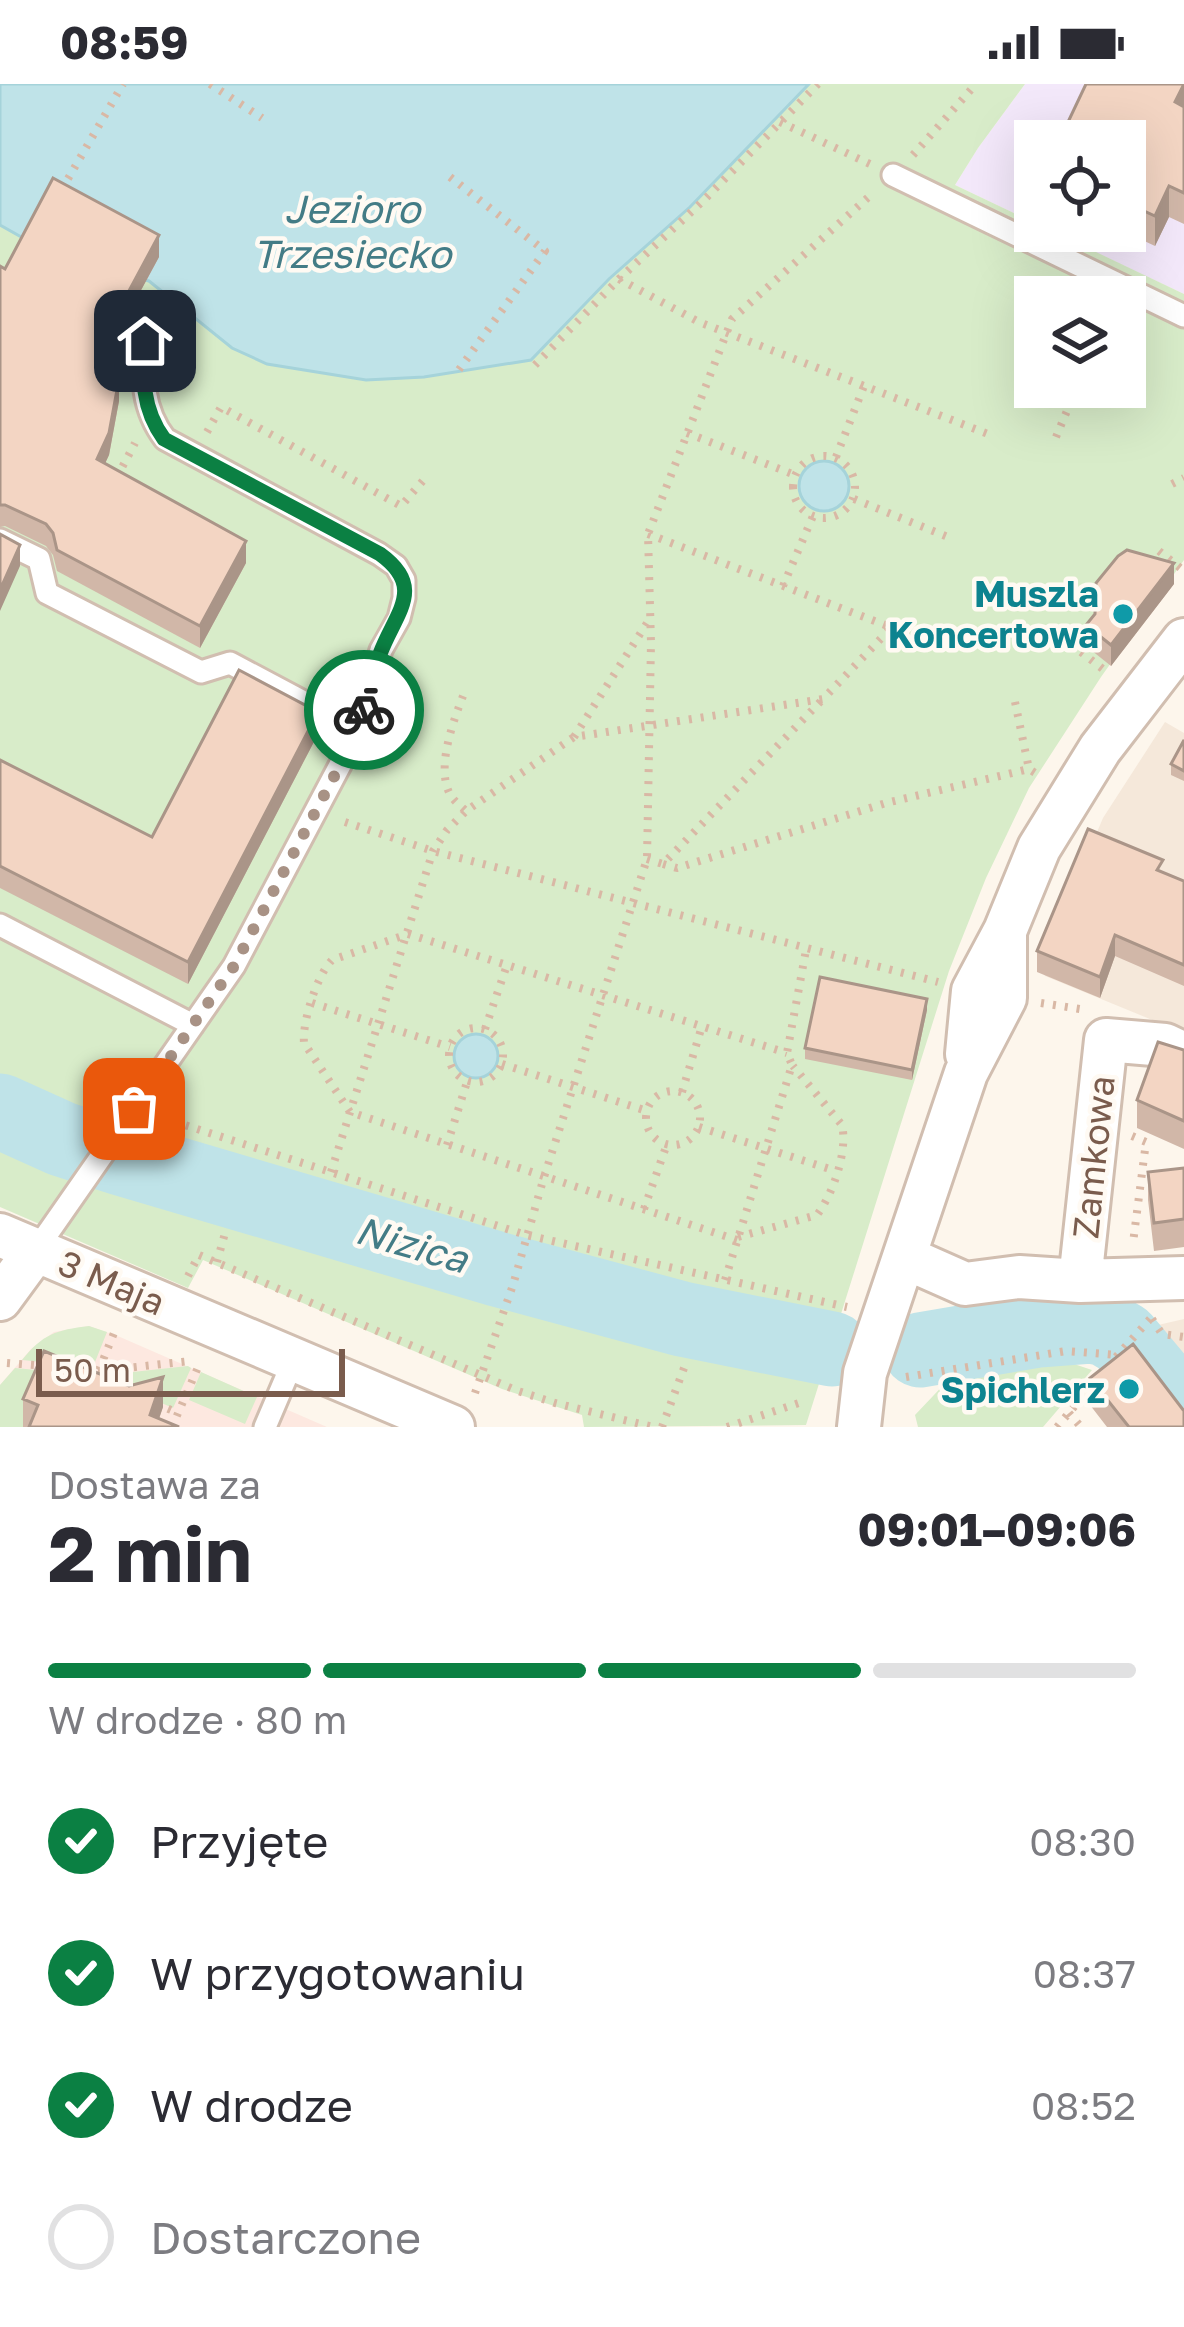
<!DOCTYPE html>
<html lang="pl">
<head>
<meta charset="utf-8">
<style>
	body { margin:0; font-family:"Golos Text",sans-serif; background:#f2f2f3; color:#2b2b33; height:100vh; display:flex; flex-direction:column; font-size:45px; white-space:nowrap }
	* { box-sizing:border-box; margin:0 }
	p { font-size:39px; color:#7c7c81 }
	.icon { flex:none; width:66px; height:66px; fill:none; stroke:currentColor; stroke-width:2; stroke-linecap:round; stroke-linejoin:round }
	.map { position:relative; height:1343px; overflow:hidden }
	.side { display:flex; flex-direction:column; background:#fff; flex:1 }
	.side>* { flex:none }
	.fabs { position:absolute; left:1014px; top:36px; display:grid; gap:24px }
	.fabs a { display:grid; place-items:center; width:132px; height:132px; border-radius:0px; background:#fff; box-shadow:0 12px 48px #0002; font-size:60px }
	.scale { position:absolute; left:36px; bottom:30px; width:309px; box-sizing:border-box; padding-left:12px; border:6px solid #7a5c4d; border-top:0; font-size:33px; line-height:42px; white-space:nowrap; color:#7a5c4d; -webkit-text-stroke:9px #fffaf3; paint-order:stroke }
	.pin { position:absolute; display:grid; place-items:center; width:102px; height:102px; color:#fff; margin:-51px; border-radius:24px; box-shadow:0 6px 18px #0006 }
	.courier { position:absolute; display:grid; place-items:center; width:120px; height:120px; margin:-60px; border:9px solid #0b8043; border-radius:50%; background:#fff; color:#222; box-shadow:0 3px 15px #0007 }
	.head em { font-style:normal; font-weight:700 }
	.head div { display:flex; flex-direction:column-reverse }
	.head { display:flex; align-items:center; justify-content:space-between; height:204px; padding:0 48px }
	h1 { font-size:78px; font-weight:700; line-height:90px }
	.bar { display:grid; grid-template-columns:repeat(4,1fr); gap:18px 12px; align-content:center; height:144px; padding:0 48px }
	.bar i { height:15px; border-radius:9px; background:#e1e1e2 }
	.bar .active { background:#0b8043 }
	.bar p { grid-column:span 4 }
	ol { padding:0 48px; list-style:none }
	li { display:flex; align-items:center; gap:36px; height:132px }
	li p { margin-inline-start:auto }
	li .icon { padding:12px; border-radius:50%; background:#0b8043; color:#fff; stroke-width:4 }
	li:last-child { color:#7c7c81 }
	li i { width:66px; height:66px; border:6px solid #e1e1e2; border-radius:50% }
	.status { display:flex; justify-content:space-between; align-items:center; height:84px; padding:0 60px; background:#fff; direction:ltr }
	.status svg { height:33px; fill:currentColor }
	.map>svg:first-child { display:block }
	.residential { fill:#f5e8da }
	.commercial { fill:#fde8e0 }
	.education { fill:#f3e8fa }
	.green { fill:#d8ecc9; fill-rule:evenodd }
	.water { fill:#bfe3e8; stroke:#a5d3da; stroke-width:3 }
	.lines { fill:none; stroke-linecap:round; stroke-linejoin:round }
	.river { stroke:#bfe3e8; stroke-width:75 }
	.service-casing { stroke:#d1beb0; stroke-width:27 }
	.minor-casing { stroke:#d1beb0; stroke-width:48 }
	.path { stroke:#d9b8a5; stroke-width:8; stroke-dasharray:3 9; stroke-linecap:butt }
	.service { stroke:#fff; stroke-width:21 }
	.minor { stroke:#fff; stroke-width:42 }
	.wall { fill:#d1b7a8 }
	.shaded-wall { fill:#aa9588 }
	.building { fill:#f3d5c3; stroke:#aa9588; stroke-width:3 }
	.done { stroke:#a89285; stroke-width:12; stroke-dasharray:0 21.6 }
	.route { stroke:#0b8043; stroke-width:15 }
	.culture-dot { fill:#0f9aa8; stroke:#fffaf3; stroke-width:4.5 }
	.labels { text-anchor:middle; dominant-baseline:central; stroke-width:9; stroke-linejoin:round; paint-order:stroke }
	.culture-label { font-size:36px; font-weight:bold; fill:#0d838f; stroke:#fffaf3; text-anchor:end }
	.street-label { font-size:36px; fill:#7a5c4d; stroke:#fffaf3 }
	.water-label { font-size:39px; font-style:italic; fill:#437c86; stroke:#fffaf3 }
</style>
</head>
<body>
<div class="status"><b>08:59</b><svg viewBox="0 0 49 12"><path d="M0 12V9h3v3zM5 12V6h3v6zM10 12V3h3v9zM15 12V0h3v12zM26 1h20v11H26zM47 4h2v5h-2z"/></svg></div>
<div class="map">
<svg width="1184" height="1343" viewBox="0 0 1184 1343">
	<rect width="100%" height="100%" fill="#fdf6ec"/>
	<path class="residential" d="M 1165,638 L 1184,649 L 1184,949 L 1045,892 L 1040,882 L 1103,734 Z
		M 1184,1235 L 1184,1303 L 1173,1288 L 1142,1258 L 1158,1241 Z"/>
	<path class="commercial" d="M 89,1242 L 120,1253 L 327,1343 L 0,1343 L 0,1301 L 31,1265 L 54,1248 Z"/>
	<path class="education" d="M 1025,0 L 1184,0 L 1184,210 L 1051,147 L 1125,147 L 1125,57 L 1035,57 L 1035,139 L 955,101 L 978,64 Z"/>
	<path class="green" d="M 809,0 L 1025,0 L 978,64 L 955,101 L 1035,139 L 1035,147 L 1052,147 L 1184,210 L 1184,476 L 1101,593 L 1029,704 L 986,794 L 949,887 L 806,1341 L 584,1343 L 582,1331 L 502,1305 L 203,1176 L 188,1204 L 0,1123 L 0,141 L 64,177 L 149,197 L 232,264 L 267,280 L 366,296 L 424,293 L 531,276 L 609,195 L 690,123 ZM 1035,213 L 1125,213 L 1125,303 L 1035,303 Z
		M 89,1242 L 107,1248 L 93,1283 L 22,1276 C 43,1250 56,1246 89,1242 Z
		M 1062,1276 L 1092,1286 L 1043,1343 L 918,1343 L 915,1331 L 951,1293 Z
		M 188,1282 L 191,1284 L 173,1324 L 104,1294 L 105,1291 Z
		M 15,1284 L 90,1291 L 33,1307 L 23,1331 L 28,1334 L 24,1343 L 0,1343 L 0,1301 Z
		M 201,1288 L 257,1313 L 245,1340 L 189,1316 Z"/>
	<path class="water" d="M 0,0 L 809,0 L 690,123 L 609,195 L 531,276 L 424,293 L 366,296 L 267,280 L 232,264 L 149,197 L 64,177 L 0,141 Z
		M799 402a25 25 0 1 1 50 0a25 25 0 1 1-50 0Z
		M454 972a22 22 0 1 1 44 0a22 22 0 1 1-44 0Z"/>
	<g class="lines">
		<path class="river" d="M 0,1027 L 62,1055 L 121,1074 L 497,1185 L 682,1235 L 832,1265
			M 920,1266 L 1038,1246 L 1091,1242 L 1106,1245 L 1123,1255 L 1184,1328"/>
		<g class="service-casing">
			<path id="service" d="M 893,91 L 1184,232
				M 0,456 L 39,475 L 47,509 L 201,588 L 230,579 L 358,647
				M 0,841 L 193,941
				M 36,1166 L 234,882 L 358,647 L 381,566 L 399,534 L 404,514 L 404,496 L 396,482 L 379,470 L 165,355 C 142,325 142,293 145,257
				M 265,1343 L 294,1275"/>
		</g>
		<g class="minor-casing">
			<path id="minor" d="M 967,970 L 973,907 L 1005,847 L 1039,764 L 1100,665 L 1184,556
				M 0,1151 L 453,1343
				M 904,1173 L 965,1200 L 1019,1193 L 1080,1197 L 1184,1194
				M 1080,1197 L 1106,956 L 1165,961 L 1184,970
				M 0,1215 L 36,1166
				M 859,1343 L 865,1289 L 966,989 L 1005,914 L 1005,847"/>
		</g>
		<path class="path" d="M 210,0 L 262,34
			M 780,38 L 870,80
			M 913,71 L 976,0
			M 450,93 L 545,167 L 458,287
			M 62,105 L 123,0
			M 619,195 L 699,238 L 988,350
			M 535,281 L 619,195 L 703,117 L 818,0
			M 207,348 L 221,323 L 401,422 L 428,391
			M 687,349 L 795,391
			M 1056,353 L 1077,303
			M793 403a31 31 0 1 1 62 0a31 31 0 1 1-62 0Z
			M 836,373 L 864,302
			M 117,393 L 135,359
			M 1172,400 L 1184,394
			M 854,415 L 948,453
			M 648,450 L 911,551
			M 1159,467 L 1184,487
			M 783,502 L 813,432
			M 1081,568 L 1108,589
			M 463,612 C 453,638 435,686 451,712 C 455,718 461,722 466,727
			M 1015,618 L 1029,685
			M 574,653 L 649,536
			M 345,738 L 433,767 L 938,898
			M 647,775 L 663,780 L 822,616
			M 663,780 L 677,784 L 886,719 L 1029,685 L 1040,692
			M 312,919 L 450,963
			M 1041,919 L 1080,925
			M449 971a27 27 0 1 1 54 0a27 27 0 1 1-54 0Z
			M 485,945 L 507,881
			M 502,980 L 647,1027
			M646 1034a27 27 0 1 1 54 0a27 27 0 1 1-54 0Z
			M 682,1008 L 702,942
			M 163,1034 L 526,1151 L 847,1223
			M 699,1043 L 836,1087
			M 1132,1052 L 1146,1058 L 1133,1159
			M 447,1061 L 467,998
			M 331,1088 L 433,767 L 447,746 L 466,727 L 574,653 L 823,615 L 891,544
			M 644,1125 L 667,1060
			M 738,1153 L 817,1131 C 833,1110 848,1067 842,1041 L 793,982
			M 737,1156 L 350,1028 L 304,959 C 302,938 317,891 332,876 L 408,850 L 787,969
			M 217,1178 L 225,1149
			M 188,1192 L 199,1171 L 518,1307 L 555,1319 L 653,1343
			M 725,1196 L 792,981 L 787,969 L 806,866
			M 1152,1235 L 1162,1250 L 1184,1253
			M 1116,1273 L 1150,1235
			M 7,1279 L 47,1282
			M 86,1286 L 99,1287 L 190,1277
			M 99,1286 L 116,1244
			M 906,1293 L 1066,1267 L 1118,1271
			M 475,1309 L 513,1201 L 544,1093 L 647,775 L 651,559 L 648,450 L 732,235 L 872,110
			M 157,1320 L 178,1329
			M 1069,1329 L 1081,1343
			M 172,1343 L 199,1281
			M 662,1343 L 684,1284
			M 727,1343 L 802,1318
			M 1057,1343 L 1095,1298"/>
		<use href="#service" class="service"/>
		<use href="#minor" class="minor"/>
	</g>
	<path class="wall" d="M 1184,0 L 1184,140 L 1169,133 L 1155,162 L 1123,147 L 1125,147 L 1125,57 Z
		M 159,173 L 107,269 L 119,317 L 109,371 L 105,379 L 246,479 L 200,564 L 57,487 L 53,471 L 46,462 L 5,442 L 0,443 L 0,182 L 5,185 Z
		M 1174,500 L 1111,582 L 1086,562 L 1086,541 Z
		M 318,650 L 188,900 L 0,804 L 0,676 L 152,753 Z
		M 1184,656 L 1184,697 L 1171,691 L 1171,680 Z
		M 1163,788 L 1184,797 L 1184,902 L 1115,872 L 1100,914 L 1037,888 L 1037,867 Z
		M 927,926 L 912,996 L 805,975 L 805,964 Z
		M 1184,966 L 1184,1065 L 1137,1044 L 1137,1016 Z
		M 1184,1084 L 1184,1163 L 1154,1167 L 1148,1116 L 1148,1088 Z
		M 1090,1294 L 1184,1343 L 1107,1343 L 1090,1321 Z
		M 23,1315 L 163,1323 L 159,1335 L 179,1343 L 23,1343 Z"/>
	<path class="shaded-wall" d="M 1184,0 L 1184,30 L 1175,18 Z
		M 1169,102 L 1169,133 L 1155,162 L 1155,132 Z
		M 159,151 L 159,173 L 101,280 L 101,259 Z
		M 119,295 L 119,317 L 109,371 L 97,397 L 97,375 Z
		M 246,457 L 246,479 L 200,564 L 200,542 Z
		M 20,461 L 20,482 L 0,527 L 0,506 Z
		M 1174,479 L 1174,500 L 1111,582 L 1111,561 Z
		M 318,628 L 318,650 L 188,900 L 188,878 Z
		M 1115,851 L 1115,872 L 1100,914 L 1100,893 Z
		M 927,915 L 927,926 L 912,996 L 912,986 Z
		M 163,1293 L 163,1323 L 156,1343 L 150,1331 Z"/>
	<path class="building" d="M 1086,0 L 1184,0 L 1175,18 L 1184,23 L 1184,109 L 1169,102 L 1155,132 L 1125,118 L 1125,57 L 1059,57 Z
		M 53,94 L 159,151 L 101,259 L 119,287 L 119,295 L 109,349 L 97,375 L 246,457 L 200,542 L 57,466 L 53,449 L 46,440 L 5,421 L 0,421 L 0,182 L 5,185 Z
		M 0,450 L 20,461 L 0,506 Z
		M 1127,466 L 1174,479 L 1111,561 L 1086,541 L 1095,530 L 1096,499 L 1118,472 Z
		M 239,586 L 318,628 L 188,878 L 0,782 L 0,676 L 152,753 Z
		M 1184,656 L 1184,687 L 1171,680 Z
		M 1088,745 L 1163,776 L 1157,786 L 1184,797 L 1184,881 L 1115,851 L 1100,893 L 1037,867 Z
		M 820,893 L 927,915 L 912,986 L 805,964 Z
		M 1158,958 L 1184,966 L 1184,1037 L 1137,1016 Z
		M 1184,1084 L 1184,1135 L 1154,1139 L 1148,1088 Z
		M 1133,1260 L 1184,1327 L 1184,1343 L 1129,1343 L 1090,1294 Z
		M 44,1267 L 129,1302 L 163,1293 L 150,1331 L 179,1343 L 29,1343 L 38,1321 L 23,1315 Z"/>
	<g class="lines">
		<path class="done" d="M 134,1025 L 234,882 L 358,647 L 364,626"/>
		<path class="route" d="M 145,257 C 142,293 142,325 164,355 L 380,470 C 427,504 395,529 380,570 C 374,588 369,608 364,626"/>
	</g>
	<g class="culture-dot">
		<circle cx="1123" cy="530" r="12"/>
		<circle cx="1129" cy="1305" r="12"/>
	</g>
	<g class="labels">
		<g class="culture-label">
			<text x="1099" y="509">Muszla<tspan x="1099" dy="41">Koncertowa</tspan></text>
			<text x="1105" y="1305">Spichlerz</text>
		</g>
		<g class="street-label">
			<text transform="translate(1093 1073) rotate(-84)">Zamkowa</text>
			<text transform="translate(112 1198) rotate(23)">3 Maja</text>
		</g>
		<g class="water-label">
			<text x="352" y="124">Jezioro<tspan x="352" dy="45">Trzesiecko</tspan></text>
			<text transform="translate(412 1160) rotate(16)">Nizica</text>
		</g>
	</g>
</svg>
<div class="fabs">
<a><svg class="icon" aria-label="locate" viewBox="0 0 24 24"><circle cx="12" cy="12" r="6"/><path d="M12 2v4M12 18v4M2 12h4M18 12h4"/></svg></a>
<a><svg class="icon" aria-label="layers" viewBox="0 0 24 24"><path d="M12 4l9 5-9 5-9-5zM3 14l9 5 9-5"/></svg></a>
</div>
<div class="scale">50 m</div>
<div class="pin" style="left:134px;top:1025px;background:#ea580c"><svg class="icon" aria-label="bag" viewBox="0 0 24 24"><path d="M5 8h14l-1 12H6zM9 8a3 3 0 0 1 6 0"/></svg></div>
<div class="pin" style="left:145px;top:257px;background:#1f2937"><svg class="icon" aria-label="home" viewBox="0 0 24 24"><path d="M3 11l9-7 9 7M6 9v11h12V9"/></svg></div>
<div class="courier" style="left:364px;top:626px"><svg class="icon" aria-label="bike" viewBox="0 0 24 24"><circle cx="6" cy="16" r="4"/><circle cx="18" cy="16" r="4"/><path d="M6 16l4-8h5l3 8M10 8l3 8H6M13 5h3"/></svg></div>
</div>
<section class="side">
<div class="head"><div><h1>2 min</h1><p>Dostawa za</p></div><em>09:01–09:06</em></div>
<div class="bar"><i class="active"></i><i class="active"></i><i class="active"></i><i></i><p>W drodze · 80 m</p></div>
<ol>
<li><svg class="icon" aria-label="check" viewBox="0 0 24 24"><path d="M5 12l5 5 9-10"/></svg>Przyjęte<p>08:30</p></li>
<li><svg class="icon" aria-label="check" viewBox="0 0 24 24"><path d="M5 12l5 5 9-10"/></svg>W przygotowaniu<p>08:37</p></li>
<li><svg class="icon" aria-label="check" viewBox="0 0 24 24"><path d="M5 12l5 5 9-10"/></svg>W drodze<p>08:52</p></li>
<li><i></i>Dostarczone</li>
</ol>
</section>
</body>
</html>
